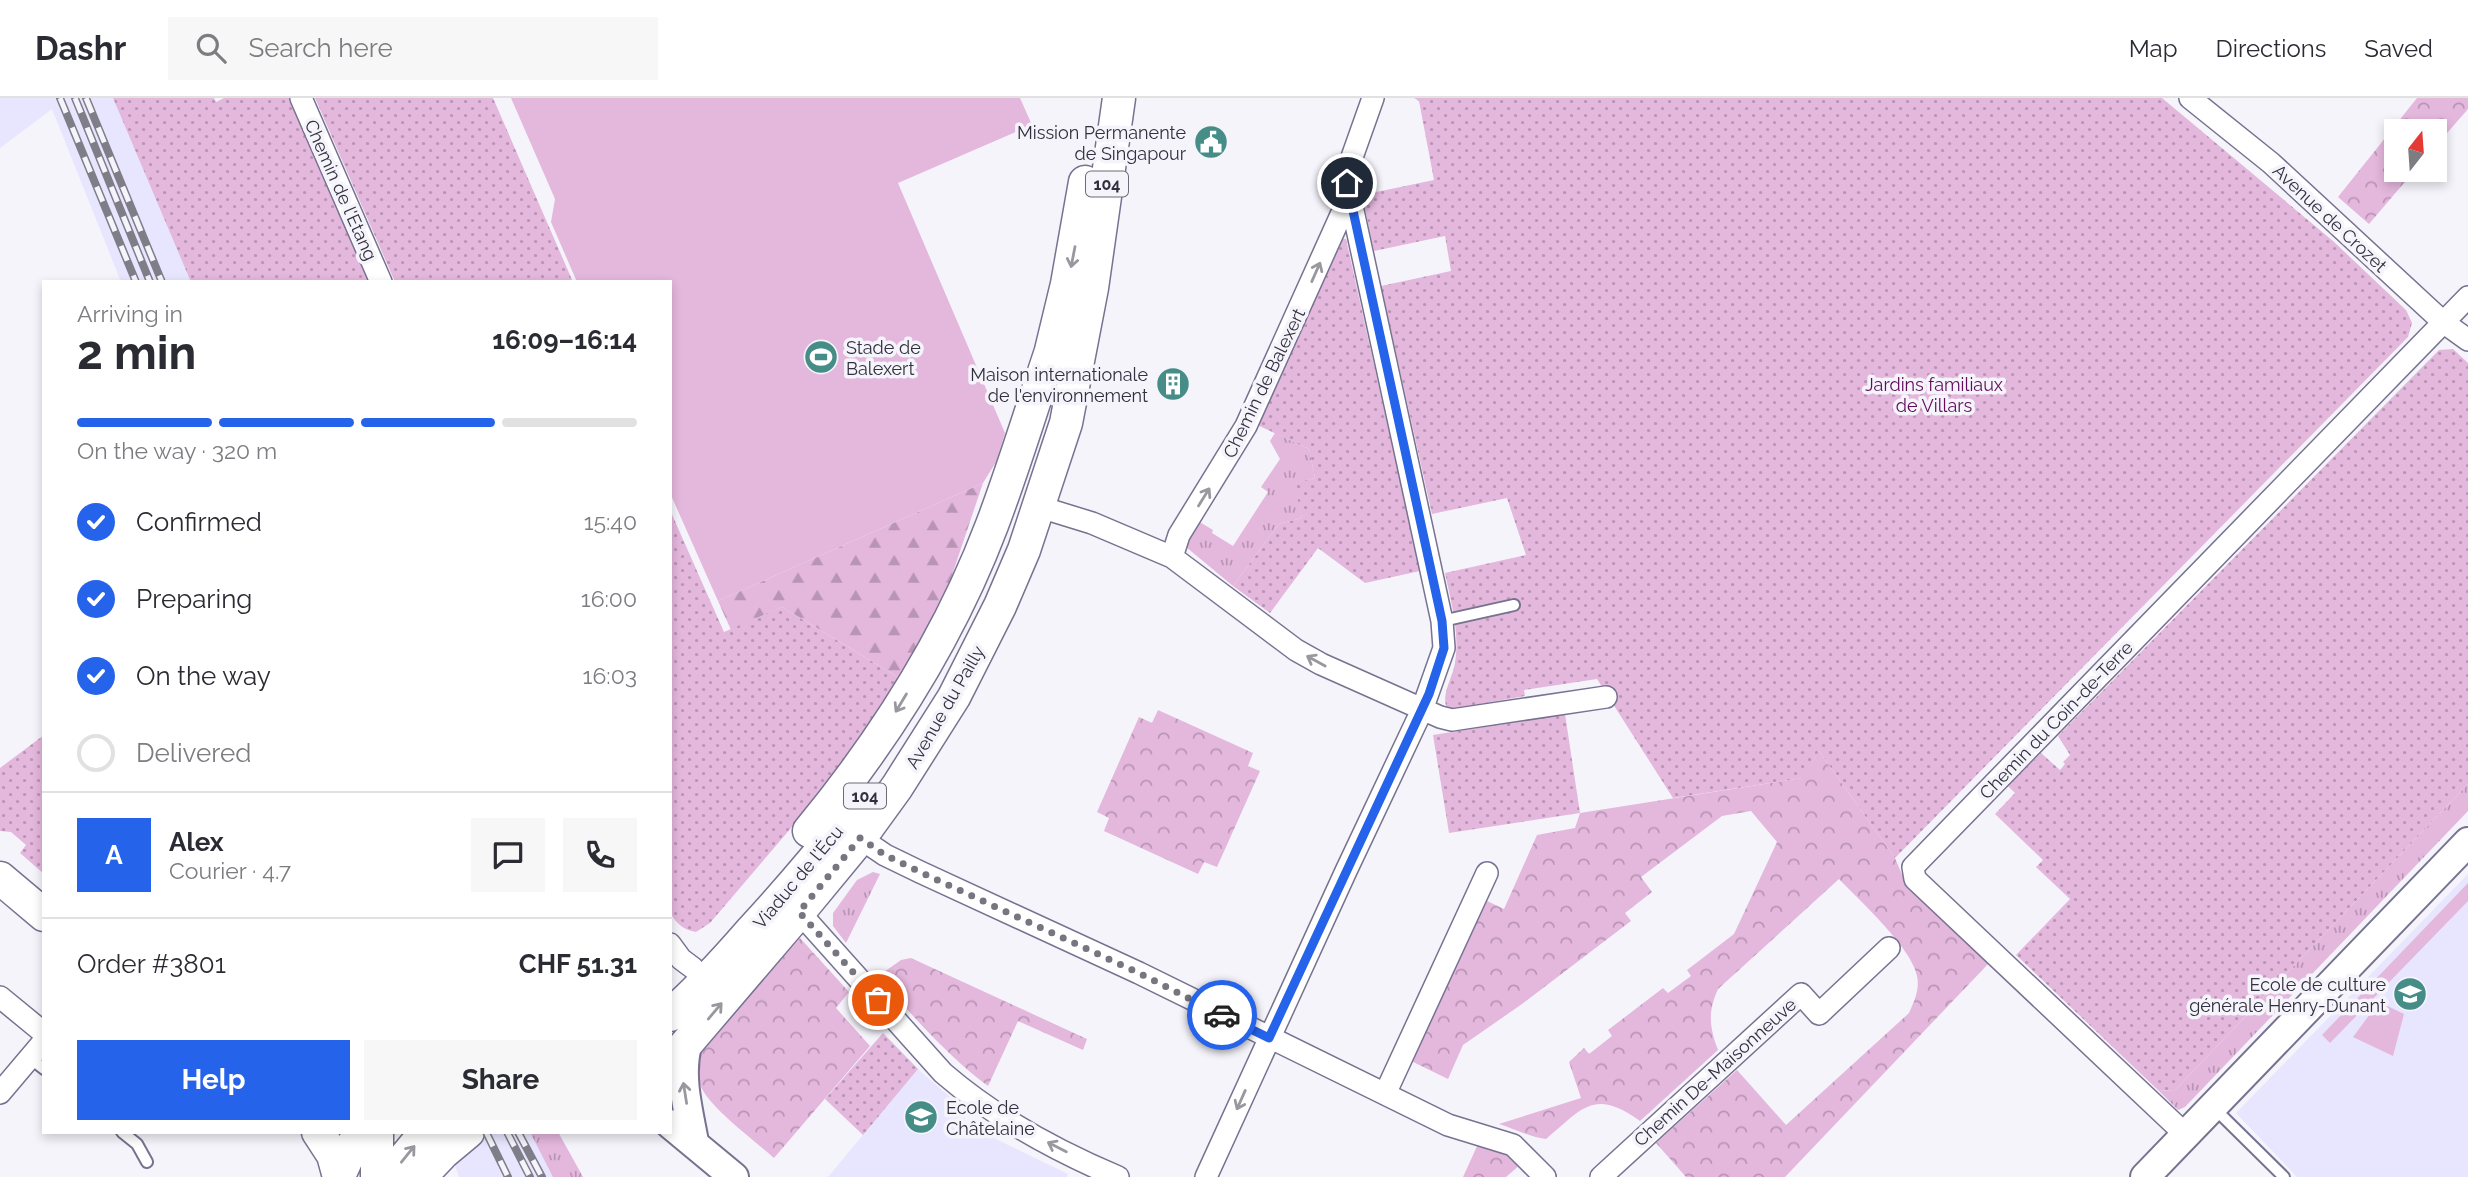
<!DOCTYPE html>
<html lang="en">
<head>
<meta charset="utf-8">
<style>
	body { margin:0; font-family:Raleway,sans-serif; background:#f7f7f7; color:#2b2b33; height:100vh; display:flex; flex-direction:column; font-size:26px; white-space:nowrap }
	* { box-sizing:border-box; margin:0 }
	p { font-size:23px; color:#7c7c81 }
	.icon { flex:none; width:38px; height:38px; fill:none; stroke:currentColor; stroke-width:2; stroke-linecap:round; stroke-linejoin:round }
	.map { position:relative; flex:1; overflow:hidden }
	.details { position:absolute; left:42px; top:182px; width:630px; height:854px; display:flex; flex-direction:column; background:#fff; border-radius:0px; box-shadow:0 4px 10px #0003 }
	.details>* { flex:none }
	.needle { width:46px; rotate:17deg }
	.controls { position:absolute; left:2384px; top:21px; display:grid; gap:14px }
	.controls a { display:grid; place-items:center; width:63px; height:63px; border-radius:0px; background:#fff; box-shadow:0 4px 10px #0003; font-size:35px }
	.pin { position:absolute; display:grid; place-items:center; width:60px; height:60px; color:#fff; margin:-30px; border:4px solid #fff; border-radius:50%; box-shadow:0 2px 7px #0007 }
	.courier { position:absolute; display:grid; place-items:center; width:70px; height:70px; margin:-35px; border:5px solid #2563eb; border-radius:50%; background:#fff; color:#222; box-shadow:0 2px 9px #0007 }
	.overview em { font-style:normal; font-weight:700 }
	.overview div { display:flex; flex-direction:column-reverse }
	.overview { display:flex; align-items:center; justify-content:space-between; height:119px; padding:0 35px }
	h1 { font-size:46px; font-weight:700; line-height:52px }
	.bar { display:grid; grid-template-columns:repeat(4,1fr); gap:10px 7px; align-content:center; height:84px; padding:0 35px }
	.bar i { height:9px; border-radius:5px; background:#e1e1e2 }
	.bar .current { background:#2563eb }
	.bar p { grid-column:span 4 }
	.line { display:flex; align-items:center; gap:18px; padding:0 35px; border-top:2px solid #e1e1e2 }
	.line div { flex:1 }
	.round { display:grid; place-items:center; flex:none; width:74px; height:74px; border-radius:0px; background:#f7f7f7 }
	ol { padding:0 35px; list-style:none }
	li { display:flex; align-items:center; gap:21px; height:77px }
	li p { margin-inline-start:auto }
	li .icon { padding:7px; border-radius:50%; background:#2563eb; color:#fff; stroke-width:4 }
	li:last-child { color:#7c7c81 }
	li i { width:38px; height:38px; border:4px solid #e1e1e2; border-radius:50% }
	.button { display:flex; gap:14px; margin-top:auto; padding:14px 35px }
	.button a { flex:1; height:80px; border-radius:0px; background:#2563eb; color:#fff; font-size:28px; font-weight:700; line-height:80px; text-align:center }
	.button a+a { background:#f7f7f7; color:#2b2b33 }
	header { display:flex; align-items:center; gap:42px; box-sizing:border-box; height:98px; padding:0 35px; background:#fff; border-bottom:2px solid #e1e1e2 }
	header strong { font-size:33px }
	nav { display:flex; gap:38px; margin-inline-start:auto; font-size:24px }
	.search { width:490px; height:63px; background:#f7f7f7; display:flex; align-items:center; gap:18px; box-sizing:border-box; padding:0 24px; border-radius:0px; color:#7c7c81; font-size:26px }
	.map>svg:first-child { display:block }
	.built { fill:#e8e5fe }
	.grass { fill:url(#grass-tufts) }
	.forest { fill:url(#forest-firs) }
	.park { fill:url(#park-crowns) }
	.garden { fill:url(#garden-dots) }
	.pitch { fill:#e4b7dd }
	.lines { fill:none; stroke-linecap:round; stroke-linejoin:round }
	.lane-casing { stroke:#767290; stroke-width:14 }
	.street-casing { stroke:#767290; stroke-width:24 }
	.secondary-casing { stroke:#767290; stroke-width:32 }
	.primary-casing { stroke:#767290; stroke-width:35 }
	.lane { stroke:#fff; stroke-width:10 }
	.street { stroke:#fff; stroke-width:21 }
	.secondary { stroke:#fff; stroke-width:28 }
	.primary { stroke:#fff; stroke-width:32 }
	.rail-casing { stroke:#7f7d88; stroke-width:8 }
	.rail { stroke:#f5f4fb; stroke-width:5; stroke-dasharray:16; stroke-linecap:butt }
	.oneway { stroke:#98989e }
	.done { stroke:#767580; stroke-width:7; stroke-dasharray:0 12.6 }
	.route { stroke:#2563eb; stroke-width:9 }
	.labels { text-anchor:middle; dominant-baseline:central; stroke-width:7; stroke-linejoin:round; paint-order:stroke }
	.shield { fill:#f5f4fb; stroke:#6c6b77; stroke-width:2 }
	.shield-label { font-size:16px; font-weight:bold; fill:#32303e }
	.poi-label { font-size:18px; fill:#32303e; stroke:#f5f4fb; text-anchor:end }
	.street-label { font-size:18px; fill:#32303e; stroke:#f5f4fb }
	.park-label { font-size:18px; fill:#610b5b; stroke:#f5f4fb }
</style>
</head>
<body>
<header>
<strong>Dashr</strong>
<div class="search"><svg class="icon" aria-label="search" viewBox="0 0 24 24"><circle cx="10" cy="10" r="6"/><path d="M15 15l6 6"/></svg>Search here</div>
<nav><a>Map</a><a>Directions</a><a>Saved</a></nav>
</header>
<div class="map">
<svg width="2468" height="1079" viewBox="0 0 2468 1079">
	<defs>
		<pattern id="grass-tufts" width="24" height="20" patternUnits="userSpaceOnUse" patternTransform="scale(1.75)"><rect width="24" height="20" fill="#e4b7dd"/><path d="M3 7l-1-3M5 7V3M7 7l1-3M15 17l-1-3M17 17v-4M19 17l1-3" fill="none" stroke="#b995b5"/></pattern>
		<pattern id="forest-firs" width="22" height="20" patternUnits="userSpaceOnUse" patternTransform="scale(1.75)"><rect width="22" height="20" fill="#e4b7dd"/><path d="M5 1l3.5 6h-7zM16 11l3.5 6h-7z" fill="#b995b5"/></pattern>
		<pattern id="park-crowns" width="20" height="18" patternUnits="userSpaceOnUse" patternTransform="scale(1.75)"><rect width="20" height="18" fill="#e4b7dd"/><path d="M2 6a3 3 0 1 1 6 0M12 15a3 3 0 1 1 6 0" fill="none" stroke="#b995b5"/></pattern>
		<pattern id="garden-dots" width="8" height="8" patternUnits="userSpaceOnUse" patternTransform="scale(1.75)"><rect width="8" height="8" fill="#e4b7dd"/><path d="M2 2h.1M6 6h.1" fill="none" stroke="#b995b5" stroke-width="1.8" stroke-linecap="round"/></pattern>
	</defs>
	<rect width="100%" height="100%" fill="#f5f4fb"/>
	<path class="built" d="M 0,0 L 120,0 L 198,184 L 121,184 L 52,11 L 0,50 Z
		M 2468,776 L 2468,1079 L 2297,1079 L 2236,1015 Z
		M 918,971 L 967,1014 L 963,1025 L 1068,1076 L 1067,1079 L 828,1079 Z
		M 446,1034 L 558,1034 L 583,1079 L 459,1079 L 449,1050 Z"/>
	<path class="grass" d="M 1275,335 L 1309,351 L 1315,380 L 1295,385 L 1302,420 L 1279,426 L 1233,488 L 1186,449 L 1185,440 L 1198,423 L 1213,432 L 1212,435 L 1233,448 L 1268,394 L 1261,389 L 1280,361 L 1270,343 Z
		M 2468,686 L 2468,713 L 2185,1009 L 2178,1012 L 2159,993 L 2175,992 Z
		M 873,774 L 880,776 L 846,845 L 833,828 L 833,815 L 857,782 Z
		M 530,1034 L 558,1034 L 583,1079 L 553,1079 Z"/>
	<path class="forest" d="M 983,385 L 951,480 L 901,581 L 782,509 L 731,532 L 718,503 Z"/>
	<path class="park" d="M 2417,0 L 2468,0 L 2468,11 L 2434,50 L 2434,33 L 2396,33 L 2396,72 L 2415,72 L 2369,126 L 2338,99 Z
		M 1158,612 L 1253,655 L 1248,668 L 1260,673 L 1217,769 L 1204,764 L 1198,776 L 1104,733 L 1109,720 L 1097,714 L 1139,619 L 1152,625 Z
		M 1819,653 L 1895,760 L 1903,779 L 1990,864 L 1785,1079 L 1686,1079 L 1656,1045 L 1737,972 L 1786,1027 L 1909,915 C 1914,904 1920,891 1917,878 C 1912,850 1860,803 1839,781 L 1718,891 C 1708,913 1709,929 1718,952 L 1640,1023 C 1594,990 1583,1010 1546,1041 C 1529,1039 1515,1031 1499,1026 L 1581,1000 L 1569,964 L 1584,950 L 1589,956 L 1612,938 L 1608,932 L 1663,890 L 1668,895 L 1691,878 L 1687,872 L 1734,836 L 1777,744 L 1751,713 L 1722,718 L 1641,779 L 1652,794 L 1625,815 L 1631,823 L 1522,906 L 1463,947 L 1448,981 L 1409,962 L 1485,802 L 1504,811 L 1537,737 L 1575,730 L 1580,715 L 1802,680 Z
		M 800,840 L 849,894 L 836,910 L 870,948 L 774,1060 C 754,1042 714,1013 702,991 C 695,979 697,966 699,953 Z
		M 911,860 L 1087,941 L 1083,952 L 1018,923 L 988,988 C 946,957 913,917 877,879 L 901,862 Z
		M 1478,1046 L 1510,1056 L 1521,1066 L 1506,1079 L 1463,1079 Z"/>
	<path class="garden" d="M 113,0 L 214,0 L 216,4 L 224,0 L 289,0 L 369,184 L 191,184 Z
		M 315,0 L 493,0 L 573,184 L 395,184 Z
		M 1414,0 L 2162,0 L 2333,143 L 2406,212 L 2412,225 L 2408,239 L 1895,760 L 1819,653 L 1803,680 L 1673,700 L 1597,581 L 1524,592 L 1525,598 L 1451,611 L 1446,608 C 1442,594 1453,579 1455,565 C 1460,535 1451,504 1445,475 L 1526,457 L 1507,400 L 1432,416 L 1381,188 L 1451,173 L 1445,138 L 1374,153 L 1362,97 L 1434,82 L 1419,3 Z
		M 1338,140 L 1346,141 L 1420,473 L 1365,485 L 1318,450 L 1270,515 L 1233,488 L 1279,426 L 1302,420 L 1294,385 L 1315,380 L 1309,351 L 1255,326 Z
		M 2453,251 L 2468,265 L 2468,686 L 2175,992 L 2159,993 L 2016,857 L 2070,801 L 2036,769 L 2043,762 L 1995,716 L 2015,695 L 2008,688 L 2041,655 L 2060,672 L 2065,666 L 2063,664 L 2070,657 L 2058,638 L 2439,252 Z
		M 670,412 L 724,534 L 782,509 L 901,581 L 843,669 L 710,825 L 696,834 C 684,832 676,826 670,814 Z
		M 1565,616 L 1580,715 L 1449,735 L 1433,637 Z
		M 44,637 L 44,776 L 20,755 L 26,747 L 11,734 L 0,733 L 0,670 Z
		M 883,935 L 918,971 L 863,1037 L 825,1001 Z"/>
	<path class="pitch" d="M 511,0 L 1020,0 L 1032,27 L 898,85 L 1005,335 L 996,364 L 983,385 L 718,503 L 670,395 L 670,184 L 577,184 L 551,124 L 555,101 Z
		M 2468,785 L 2468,803 L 2330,945 L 2322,937 Z
		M 2379,904 L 2404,916 L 2393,958 L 2353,939 Z"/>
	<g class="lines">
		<g class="lane-casing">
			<path id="lane" d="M 1442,523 L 1514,507
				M 30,960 L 44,971
				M 2213,1009 L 2284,1079
				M 122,1034 L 137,1046 L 147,1064"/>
		</g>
		<g class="street-casing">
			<path id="street" d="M 301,0 L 381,184
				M 2190,0 L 2271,65 L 2443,224 L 2468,242
				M 1040,409 L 1092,425 L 1172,459 L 1296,552 L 1321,566 L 1440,619 L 1452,622 L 1606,599
				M 1172,459 L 1179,437 L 1246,328 L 1341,117 L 1352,111
				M 860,740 L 885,757 L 920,774 L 1139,875 L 1448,1027 L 1513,1047 L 1545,1079
				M 799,814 L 943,975 C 994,1019 1056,1053 1118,1079
				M 670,846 L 681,861 L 693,870
				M 0,899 L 44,935
				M 0,995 L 44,943
				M 1385,996 L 1487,775
				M 2186,1037 L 1915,781 L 1913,769 L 2468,199
				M 1206,1079 L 1346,773 L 1422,612 L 1444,550 L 1442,523 L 1347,85 L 1351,62 L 1373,0
				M 1601,1079 L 1801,896 L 1819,916 L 1889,850"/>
		</g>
		<g class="secondary-casing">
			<path id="secondary" d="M 687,947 C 679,979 688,1011 694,1044
				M 670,1026 L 734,1079
				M 2145,1079 L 2468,744"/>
		</g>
		<g class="primary-casing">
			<path id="primary" d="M 1047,269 L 1067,186 L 1085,84
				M 809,733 C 884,642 950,538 992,427 C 1014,369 1032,309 1052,250
				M 0,780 L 44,817
				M 670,917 C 700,891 726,862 752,832 C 786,795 819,757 849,718
				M 670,965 L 799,814 L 860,740 L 897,689 L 954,599 L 1000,508 L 1024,452 L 1066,325 L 1092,190 L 1119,0
				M 318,1034 L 333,1057 L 339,1079
				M 377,1034 L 377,1079
				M 339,1078 L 359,1034
				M 392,1079 L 402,1063 L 426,1034
				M 420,1079 L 444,1054 L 468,1034"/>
		</g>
		<use href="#lane" class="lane"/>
		<use href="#street" class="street"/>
		<use href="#secondary" class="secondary"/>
		<use href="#primary" class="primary"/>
		<g class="rail-casing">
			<path id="rail" d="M 60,0 L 136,184
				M 75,0 L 150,184
				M 86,0 L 162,184
				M 486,1034 L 508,1079
				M 507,1034 L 530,1079
				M 518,1034 L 542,1079"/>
		</g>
		<use href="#rail" class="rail"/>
	</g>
	<defs><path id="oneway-shaft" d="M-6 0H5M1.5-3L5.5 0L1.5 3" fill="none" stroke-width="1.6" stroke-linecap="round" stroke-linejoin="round" transform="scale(1.75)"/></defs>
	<g class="oneway">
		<use href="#oneway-shaft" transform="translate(1073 159) rotate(101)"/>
		<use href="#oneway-shaft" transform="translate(1316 174) rotate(-66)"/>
		<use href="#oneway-shaft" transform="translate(1204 399) rotate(-58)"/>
		<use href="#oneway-shaft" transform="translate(1316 563) rotate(-151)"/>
		<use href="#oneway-shaft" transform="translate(901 605) rotate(121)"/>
		<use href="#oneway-shaft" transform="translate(715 913) rotate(-50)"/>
		<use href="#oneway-shaft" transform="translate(685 995) rotate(-99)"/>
		<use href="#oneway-shaft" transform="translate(1241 1002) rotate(114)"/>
		<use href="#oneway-shaft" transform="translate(1057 1049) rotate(-153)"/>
		<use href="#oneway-shaft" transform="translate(408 1056) rotate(-51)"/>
	</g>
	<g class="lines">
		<path class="done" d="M 878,902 L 799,814 L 860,740 L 885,757 L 920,774 L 1139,875 L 1222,917"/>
		<path class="route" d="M 1222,917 L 1269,940 L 1429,596 L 1444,550 L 1442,523 L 1347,85"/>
	</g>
	<defs>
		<g id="civic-disc" transform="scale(1.75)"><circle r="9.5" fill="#468d88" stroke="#f5f4fb"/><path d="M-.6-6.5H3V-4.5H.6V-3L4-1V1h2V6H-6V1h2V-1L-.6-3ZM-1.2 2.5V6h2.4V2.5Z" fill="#fff"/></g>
		<g id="stadium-disc" transform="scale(1.75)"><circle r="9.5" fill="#468d88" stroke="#f5f4fb"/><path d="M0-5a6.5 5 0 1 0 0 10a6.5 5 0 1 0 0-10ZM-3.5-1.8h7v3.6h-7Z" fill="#fff"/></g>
		<g id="building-disc" transform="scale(1.75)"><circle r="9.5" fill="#468d88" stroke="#f5f4fb"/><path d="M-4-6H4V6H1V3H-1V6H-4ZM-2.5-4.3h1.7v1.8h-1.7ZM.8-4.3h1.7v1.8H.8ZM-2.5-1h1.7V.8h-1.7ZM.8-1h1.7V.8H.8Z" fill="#fff"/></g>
		<g id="school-disc" transform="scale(1.75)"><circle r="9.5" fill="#468d88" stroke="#f5f4fb"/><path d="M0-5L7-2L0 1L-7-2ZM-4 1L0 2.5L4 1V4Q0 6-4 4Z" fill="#fff"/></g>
	</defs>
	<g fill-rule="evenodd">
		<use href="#civic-disc" x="1211" y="44"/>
		<use href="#stadium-disc" x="821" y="259"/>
		<use href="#building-disc" x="1173" y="286"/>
		<use href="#school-disc" x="2410" y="896"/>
		<use href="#school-disc" x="921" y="1019"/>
	</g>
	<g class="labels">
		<g class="shield">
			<rect x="1086" y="73.5" width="42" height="25" rx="5"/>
			<rect x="844" y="685.5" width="42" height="25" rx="5"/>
		</g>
		<g class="shield-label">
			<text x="1107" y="86">104</text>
			<text x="865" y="698">104</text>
		</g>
		<g class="poi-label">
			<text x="1186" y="34">Mission Permanente<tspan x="1186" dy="21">de Singapour</tspan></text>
			<text x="846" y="249" text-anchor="start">Stade de<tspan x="846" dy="21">Balexert</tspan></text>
			<text x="1148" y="276">Maison internationale<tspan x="1148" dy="21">de l'environnement</tspan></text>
			<text x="2386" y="886">Ecole de culture<tspan x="2386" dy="21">générale Henry-Dunant</tspan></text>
			<text x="946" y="1009" text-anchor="start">Ecole de<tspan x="946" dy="21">Châtelaine</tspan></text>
		</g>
		<g class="street-label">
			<text transform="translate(341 92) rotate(66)">Chemin de l'Etang</text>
			<text transform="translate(2330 120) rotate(43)">Avenue de Crozet</text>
			<text transform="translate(1264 285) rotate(-64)">Chemin de Balexert</text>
			<text transform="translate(945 609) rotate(-60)">Avenue du Pailly</text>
			<text transform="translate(2056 622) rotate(-46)">Chemin du Coin-de-Terre</text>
			<text transform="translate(798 779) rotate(-50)">Viaduc de l'Écu</text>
			<text transform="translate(1715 974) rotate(-42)">Chemin De-Maisonneuve</text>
		</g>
		<g class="park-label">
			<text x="1934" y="286">Jardins familiaux<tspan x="1934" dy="21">de Villars</tspan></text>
		</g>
	</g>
</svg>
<div class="controls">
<a><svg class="needle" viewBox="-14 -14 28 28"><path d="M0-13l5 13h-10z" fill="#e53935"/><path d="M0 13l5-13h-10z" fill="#7c7c81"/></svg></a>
</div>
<div class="pin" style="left:878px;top:902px;background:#ea580c"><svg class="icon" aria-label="bag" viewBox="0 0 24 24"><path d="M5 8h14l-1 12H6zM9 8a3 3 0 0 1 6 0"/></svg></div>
<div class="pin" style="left:1347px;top:85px;background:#1f2937"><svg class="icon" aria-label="home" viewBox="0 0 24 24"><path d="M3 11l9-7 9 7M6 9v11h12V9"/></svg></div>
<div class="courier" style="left:1222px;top:917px"><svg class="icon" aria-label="car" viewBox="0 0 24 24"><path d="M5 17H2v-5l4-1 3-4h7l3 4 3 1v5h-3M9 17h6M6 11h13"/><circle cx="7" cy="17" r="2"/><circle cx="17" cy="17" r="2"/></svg></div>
<section class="details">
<div class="overview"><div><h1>2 min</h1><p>Arriving in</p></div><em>16:09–16:14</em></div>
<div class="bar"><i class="current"></i><i class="current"></i><i class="current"></i><i></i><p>On the way · 320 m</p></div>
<ol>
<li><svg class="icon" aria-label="check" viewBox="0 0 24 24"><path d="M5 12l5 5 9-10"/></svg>Confirmed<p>15:40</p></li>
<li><svg class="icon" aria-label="check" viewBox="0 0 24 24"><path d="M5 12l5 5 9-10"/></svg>Preparing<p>16:00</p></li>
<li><svg class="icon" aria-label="check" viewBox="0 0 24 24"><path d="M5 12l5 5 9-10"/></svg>On the way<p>16:03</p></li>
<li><i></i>Delivered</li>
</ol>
<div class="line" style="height:126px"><b class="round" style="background:#2563eb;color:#fff">A</b><div><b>Alex</b><p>Courier · 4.7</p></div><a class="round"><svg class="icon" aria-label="chat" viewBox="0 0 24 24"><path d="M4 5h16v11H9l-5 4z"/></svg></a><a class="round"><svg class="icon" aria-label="phone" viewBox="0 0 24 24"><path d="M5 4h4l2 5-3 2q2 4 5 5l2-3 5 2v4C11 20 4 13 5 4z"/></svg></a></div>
<div class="line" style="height:91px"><div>Order #3801</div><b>CHF 51.31</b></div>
<div class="button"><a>Help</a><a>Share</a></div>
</section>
</div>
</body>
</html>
